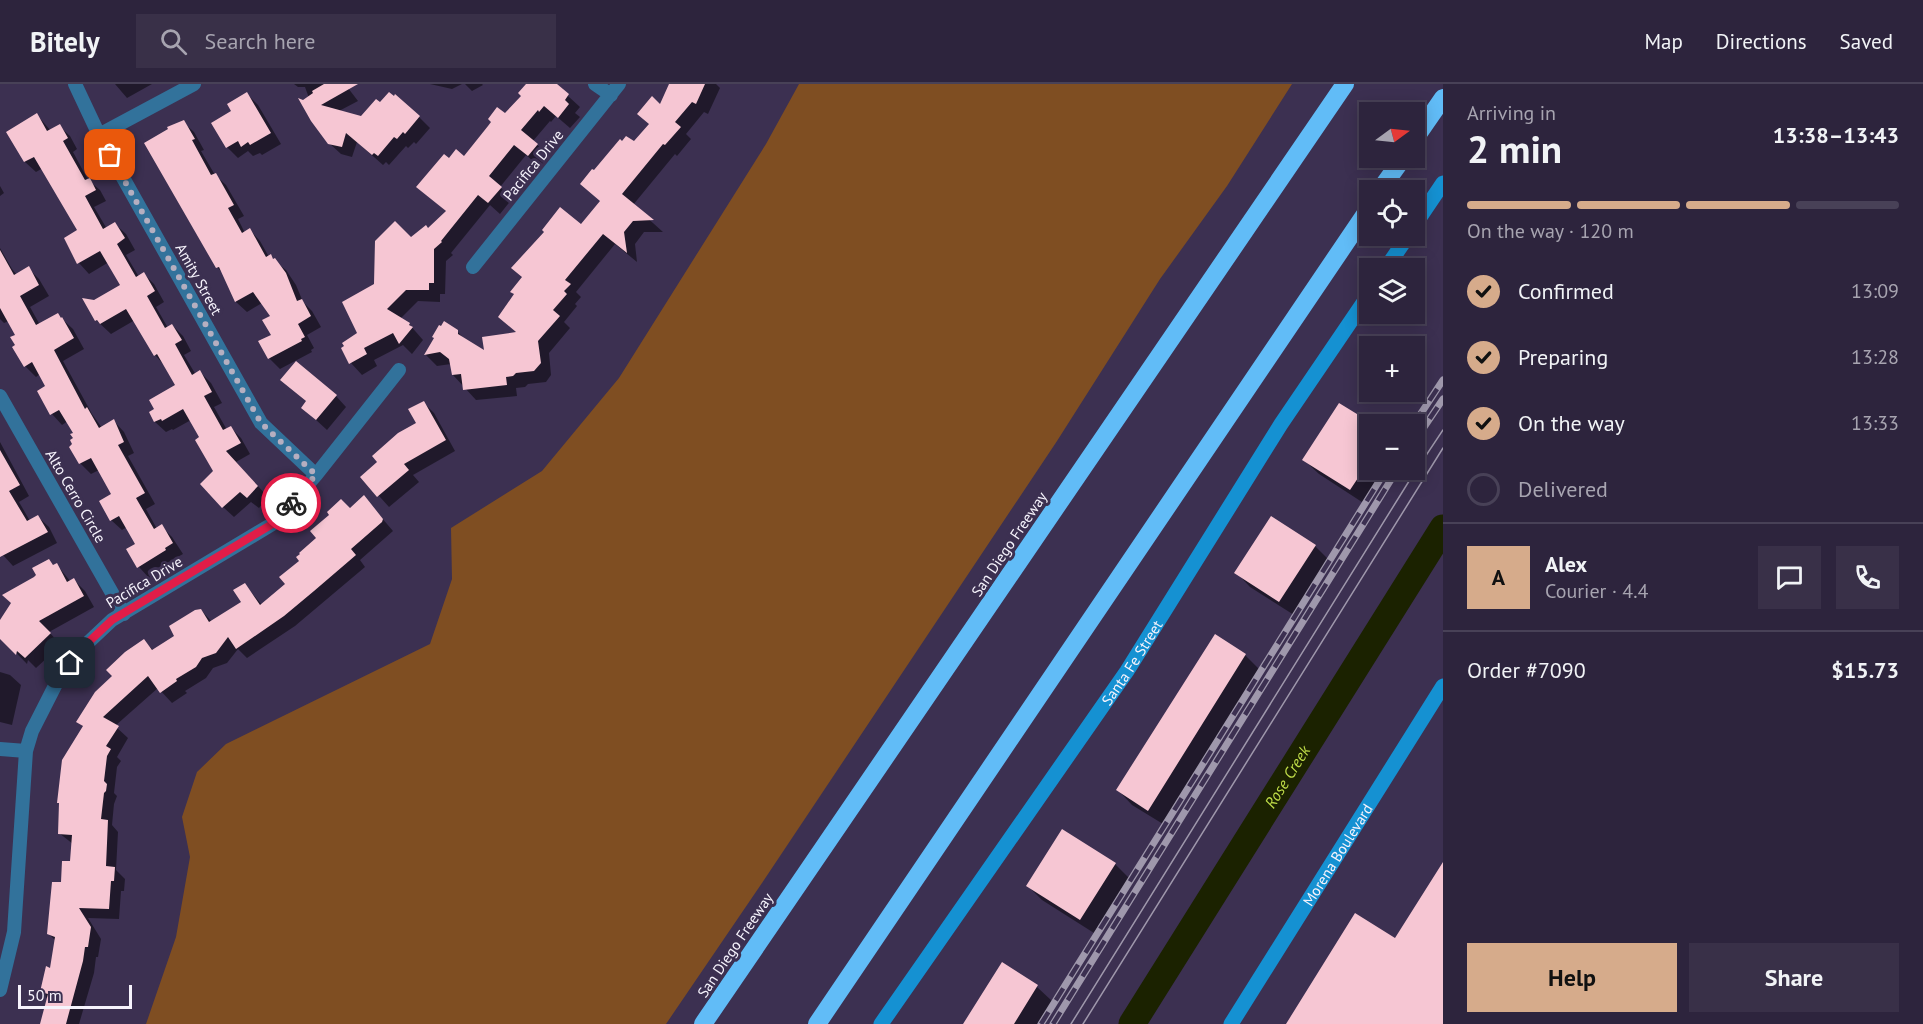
<!DOCTYPE html>
<html lang="en">
<head>
<meta charset="utf-8">
<style>
	body { margin:0; font-family:"PT Sans",sans-serif; background:#393048; color:#f1f3f6; height:100vh; display:flex; flex-direction:column; font-size:22px; white-space:nowrap }
	* { box-sizing:border-box; margin:0 }
	p { font-size:20px; color:#a7a4b0 }
	.icon { flex:none; width:33px; height:33px; fill:none; stroke:currentColor; stroke-width:2; stroke-linecap:round; stroke-linejoin:round }
	.map { position:relative; flex:1; overflow:hidden }
	.drawer { display:flex; flex-direction:column; background:#2d243d; width:480px }
	.drawer>* { flex:none }
	.needle { width:39px; rotate:75deg }
	.buttons { position:absolute; left:1359px; top:18px; display:grid; gap:12px }
	.buttons a { display:grid; place-items:center; width:66px; height:66px; border-radius:0px; background:#2d243d; box-shadow:0 3px 15px #0003,0 0 0 2px #484157; font-size:30px }
	.scale { position:absolute; left:18px; bottom:15px; width:114px; box-sizing:border-box; padding-left:6px; border:3px solid #f6f3fc; border-top:0; font-size:16px; line-height:21px; white-space:nowrap; color:#f6f3fc; -webkit-text-stroke:4px #3c3051; paint-order:stroke }
	.pin { position:absolute; display:grid; place-items:center; width:51px; height:51px; color:#fff; margin:-26px; border-radius:12px; box-shadow:0 3px 9px #0006 }
	.courier { position:absolute; display:grid; place-items:center; width:60px; height:60px; margin:-30px; border:4px solid #e11d48; border-radius:50%; background:#fff; color:#222; box-shadow:0 2px 8px #0007 }
	.overview em { font-style:normal; font-weight:800 }
	.overview div { display:flex; flex-direction:column-reverse }
	.overview { display:flex; align-items:center; justify-content:space-between; height:102px; padding:0 24px }
	h1 { font-size:39px; font-weight:800; line-height:45px }
	.bar { display:grid; grid-template-columns:repeat(4,1fr); gap:9px 6px; align-content:center; height:72px; padding:0 24px }
	.bar i { height:8px; border-radius:4px; background:#484157 }
	.bar .active { background:#d6ab8b }
	.bar p { grid-column:span 4 }
	.line { display:flex; align-items:center; gap:15px; padding:0 24px; border-top:2px solid #484157 }
	.line div { flex:1 }
	.round { display:grid; place-items:center; flex:none; width:63px; height:63px; border-radius:0px; background:#393048 }
	ol { padding:0 24px; list-style:none }
	li { display:flex; align-items:center; gap:18px; height:66px }
	li p { margin-inline-start:auto }
	li .icon { padding:6px; border-radius:50%; background:#d6ab8b; color:#111; stroke-width:4 }
	li:last-child { color:#a7a4b0 }
	li i { width:33px; height:33px; border:3px solid #484157; border-radius:50% }
	.action { display:flex; gap:12px; margin-top:auto; padding:12px 24px }
	.action a { flex:1; height:69px; border-radius:0px; background:#d6ab8b; color:#111; font-size:24px; font-weight:800; line-height:69px; text-align:center }
	.action a+a { background:#393048; color:#f1f3f6 }
	header { display:flex; align-items:center; gap:36px; box-sizing:border-box; height:84px; padding:0 30px; background:#2d243d; border-bottom:2px solid #484157 }
	header strong { font-size:28px }
	nav { display:flex; gap:33px; margin-inline-start:auto; font-size:21px }
	.search { width:420px; height:54px; background:#393048; display:flex; align-items:center; gap:15px; box-sizing:border-box; padding:0 21px; border-radius:0px; color:#a7a4b0; font-size:22px }
	main { display:flex; flex:1; min-height:0 }
	.map>svg:first-child { display:block }
	.green { fill:#7f4e22 }
	.shadow { fill:#0007 }
	.lines { fill:none; stroke-linecap:round; stroke-linejoin:round }
	.river { stroke:#1b2200; stroke-width:27 }
	.building { fill:#f6c6d3 }
	.street { stroke:#32729b; stroke-width:14 }
	.secondary { stroke:#1591d2; stroke-width:15 }
	.highway { stroke:#61bcf7; stroke-width:18 }
	.tram { stroke:#9f98ac; stroke-width:1.5 }
	.rail-casing { stroke:#9f98ac; stroke-width:7 }
	.rail { stroke:#3c3051; stroke-width:4.5; stroke-dasharray:14; stroke-linecap:butt }
	.done { stroke:#b5afc0; stroke-width:6; stroke-dasharray:0 10.8 }
	.route { stroke:#e11d48; stroke-width:8 }
	.labels { text-anchor:middle; dominant-baseline:central; stroke-width:6; stroke-linejoin:round; paint-order:stroke }
	.street-label { font-size:15px; fill:#f6f3fc; stroke:#3c3051 }
	.water-label { font-size:16px; font-style:italic; fill:#bfdc47; stroke:#3c3051 }
</style>
</head>
<body>
<header>
<strong>Bitely</strong>
<div class="search"><svg class="icon" aria-label="search" viewBox="0 0 24 24"><circle cx="10" cy="10" r="6"/><path d="M15 15l6 6"/></svg>Search here</div>
<nav><a>Map</a><a>Directions</a><a>Saved</a></nav>
</header>
<main>
<div class="map">
<svg width="1443" height="940" viewBox="0 0 1443 940">
	<rect width="100%" height="100%" fill="#3c3051"/>
	<path class="green" d="M 799,0 L 1292,0 L 1227,102 L 1160,195 L 1057,357 L 762,799 L 666,940 L 146,940 L 176,853 L 190,773 L 182,733 L 197,688 L 226,660 L 430,560 L 452,495 L 451,444 L 542,387 L 619,294 L 766,60 Z"/>
	<path class="shadow" d="M 115,0 L 152,0 L 127,14 Z
		M 294,0 L 345,0 L 358,17 L 339,27 L 362,33 L 419,33 L 430,44 L 416,60 L 414,58 L 408,64 L 406,62 L 389,81 L 386,78 L 383,81 L 357,58 L 352,73 L 341,70 L 329,59 L 304,17 L 309,14 L 305,3 L 298,3 Z
		M 430,0 L 462,0 L 452,5 Z
		M 465,0 L 482,0 L 483,1 L 472,7 Z
		M 528,0 L 556,1 L 580,23 L 575,29 L 580,33 L 570,44 L 556,32 L 551,38 L 550,37 L 533,57 L 549,72 L 540,83 L 526,71 L 500,103 L 512,115 L 500,130 L 490,121 L 451,169 L 453,171 L 446,177 L 445,210 L 440,210 L 440,218 L 418,217 L 400,235 L 409,240 L 423,256 L 412,270 L 403,261 L 374,276 L 377,282 L 362,291 L 351,279 L 376,201 L 411,155 L 428,146 L 447,128 L 418,102 L 449,76 L 465,74 L 523,12 Z
		M 671,0 L 716,0 L 720,4 L 708,30 L 704,28 L 686,50 L 691,55 L 677,72 L 675,70 L 633,121 L 663,148 L 644,148 L 635,160 L 637,178 L 615,160 L 576,208 L 581,213 L 575,220 L 577,222 L 564,238 L 570,244 L 549,269 L 551,291 L 546,298 L 528,300 L 525,303 L 516,304 L 517,312 L 476,316 L 453,291 L 451,280 L 437,282 L 426,271 L 436,255 L 457,247 L 467,258 L 486,269 L 517,249 L 500,233 L 601,118 L 594,89 L 634,59 L 650,41 Z
		M 247,10 L 258,21 L 281,60 L 262,71 L 260,69 L 253,72 L 248,67 L 238,74 L 227,63 L 234,28 Z
		M 37,31 L 51,47 L 59,42 L 70,52 L 77,65 L 73,68 L 88,96 L 100,106 L 106,117 L 94,123 L 107,145 L 115,140 L 126,150 L 135,166 L 126,171 L 139,193 L 144,190 L 154,200 L 164,218 L 156,223 L 168,244 L 172,241 L 183,252 L 191,267 L 184,271 L 196,291 L 200,288 L 211,299 L 222,319 L 214,323 L 227,346 L 231,344 L 241,354 L 250,370 L 236,378 L 268,413 L 259,424 L 251,418 L 234,433 L 223,423 L 215,388 L 201,354 L 191,336 L 173,346 L 172,345 L 166,348 L 155,338 L 151,329 L 178,302 L 165,282 L 155,271 L 135,236 L 111,250 L 96,236 L 94,218 L 122,202 L 109,178 L 89,190 L 79,179 L 66,155 L 80,147 L 43,84 L 36,88 L 25,78 L 8,48 Z
		M 183,38 L 194,48 L 204,66 L 201,67 L 215,91 L 226,101 L 244,132 L 238,135 L 245,149 L 250,146 L 260,157 L 269,173 L 286,186 L 296,201 L 303,218 L 312,227 L 321,243 L 307,251 L 314,264 L 311,266 L 312,268 L 280,285 L 269,274 L 273,251 L 272,232 L 262,219 L 247,228 L 236,218 L 223,189 L 217,183 Z
		M 0,102 L 4,109 L 0,112 Z
		M 0,164 L 12,185 L 17,191 L 28,184 L 39,195 L 49,212 L 30,223 L 40,241 L 62,235 L 73,245 L 84,265 L 63,277 L 92,330 L 102,344 L 114,337 L 124,348 L 134,369 L 128,372 L 155,420 L 146,425 L 157,445 L 161,442 L 172,453 L 183,470 L 174,475 L 175,477 L 149,494 L 139,483 L 128,466 L 137,460 L 127,443 L 122,446 L 111,436 L 113,411 L 99,386 L 91,390 L 80,379 L 75,349 L 68,337 L 62,341 L 52,330 L 47,303 L 40,290 L 36,293 L 25,282 L 17,262 L 17,251 L 9,237 L 4,239 L 0,235 Z
		M 282,296 L 336,312 L 346,323 L 327,346 L 303,324 L 307,318 Z
		M 423,318 L 434,329 L 455,367 L 413,391 L 419,398 L 389,423 L 362,393 L 418,340 Z
		M 1339,321 L 1370,340 L 1370,386 L 1386,386 L 1365,420 L 1319,390 L 1304,376 Z
		M 0,358 L 29,412 L 19,418 L 30,437 L 38,433 L 49,443 L 57,459 L 13,482 L 3,471 L 0,463 Z
		M 364,413 L 393,447 L 360,476 L 365,483 L 295,542 L 247,574 L 238,565 L 227,579 L 213,584 L 206,594 L 185,607 L 187,609 L 172,619 L 158,604 L 115,642 L 128,654 L 117,673 L 121,677 L 117,683 L 114,709 L 117,712 L 114,720 L 112,741 L 118,748 L 116,786 L 125,795 L 124,807 L 121,807 L 119,835 L 88,834 L 101,855 L 98,873 L 96,873 L 94,889 L 79,940 L 41,940 L 48,915 L 41,908 L 52,885 L 56,857 L 49,850 L 63,800 L 72,779 L 73,760 L 59,749 L 84,643 L 78,638 L 144,557 L 154,567 L 176,552 L 201,526 L 212,538 L 243,518 L 245,501 L 262,521 L 287,501 L 301,477 Z
		M 1315,462 L 1329,476 L 1294,531 L 1250,503 L 1236,488 Z
		M 49,477 L 54,482 L 57,481 L 71,498 L 74,496 L 85,507 L 94,523 L 49,548 L 61,561 L 36,584 L 28,576 L 27,580 L 0,552 L 0,537 Z
		M 1216,552 L 1246,572 L 1260,586 L 1163,740 L 1132,721 L 1118,706 Z
		M 0,588 L 10,591 L 21,601 L 12,641 L 0,638 Z
		M 1115,780 L 1129,794 L 1094,849 L 1042,816 L 1028,802 Z
		M 1003,881 L 1037,903 L 1052,917 L 1037,940 L 965,940 Z"/>
	<g class="lines">
		<path class="river" id="s1" d="M 1132,940 L 1443,444"/>
	</g>
	<path class="building" d="M 324,0 L 358,0 L 321,21 L 361,32 L 376,15 L 380,18 L 389,8 L 394,12 L 395,10 L 420,32 L 405,50 L 403,48 L 397,55 L 394,53 L 378,72 L 374,69 L 372,71 L 346,49 L 342,63 L 328,60 L 311,37 L 298,14 L 303,16 L 313,9 L 312,7 Z
		M 526,0 L 557,0 L 569,10 L 565,16 L 569,20 L 558,34 L 544,22 L 539,28 L 538,26 L 521,46 L 538,60 L 528,72 L 514,61 L 489,92 L 502,103 L 488,119 L 478,111 L 441,157 L 442,158 L 434,165 L 434,199 L 429,199 L 429,206 L 406,206 L 387,225 L 410,239 L 409,241 L 413,243 L 399,260 L 393,249 L 364,264 L 367,270 L 349,280 L 341,264 L 344,262 L 342,259 L 357,249 L 342,218 L 374,200 L 375,157 L 395,137 L 411,153 L 426,141 L 428,144 L 446,127 L 416,103 L 444,70 L 449,74 L 456,65 L 464,72 L 488,42 L 491,38 L 488,35 L 497,23 L 505,29 L 521,12 L 518,9 Z
		M 669,0 L 705,0 L 696,20 L 692,18 L 675,38 L 681,43 L 665,61 L 663,60 L 622,110 L 654,136 L 633,137 L 624,148 L 627,169 L 603,150 L 565,196 L 571,200 L 564,207 L 567,210 L 553,226 L 560,232 L 538,257 L 541,279 L 534,287 L 516,289 L 513,292 L 506,293 L 507,301 L 463,306 L 461,290 L 452,291 L 449,275 L 440,268 L 424,271 L 434,254 L 432,253 L 439,241 L 441,242 L 444,237 L 458,246 L 458,250 L 484,266 L 482,253 L 516,248 L 498,233 L 514,210 L 510,208 L 522,193 L 511,184 L 544,148 L 542,146 L 560,123 L 581,140 L 600,117 L 580,100 L 592,85 L 594,86 L 620,55 L 622,57 L 626,52 L 634,57 L 649,40 L 637,30 L 652,12 L 660,20 Z
		M 247,8 L 271,49 L 250,61 L 248,58 L 241,63 L 238,57 L 226,64 L 211,39 L 231,27 L 227,20 Z
		M 37,29 L 47,47 L 60,40 L 68,54 L 63,57 L 85,96 L 90,94 L 96,106 L 85,112 L 103,145 L 115,138 L 125,154 L 117,160 L 136,193 L 144,188 L 155,207 L 147,212 L 165,244 L 172,240 L 182,256 L 175,260 L 192,291 L 200,286 L 212,308 L 204,312 L 223,346 L 231,342 L 241,359 L 226,367 L 258,402 L 247,414 L 240,408 L 222,424 L 200,400 L 213,387 L 195,356 L 199,353 L 183,325 L 162,337 L 161,335 L 154,338 L 149,328 L 154,325 L 149,316 L 175,301 L 157,270 L 154,272 L 126,225 L 100,240 L 97,236 L 95,237 L 82,214 L 94,216 L 120,201 L 100,167 L 77,180 L 64,154 L 77,146 L 34,73 L 24,78 L 6,48 Z
		M 184,36 L 195,55 L 192,56 L 211,91 L 216,89 L 234,121 L 228,124 L 242,149 L 250,144 L 266,173 L 271,170 L 273,175 L 275,174 L 286,189 L 297,217 L 302,215 L 311,232 L 298,240 L 305,253 L 301,255 L 302,257 L 268,275 L 258,257 L 271,251 L 262,236 L 270,232 L 253,208 L 235,218 L 219,183 L 216,184 L 144,59 L 168,45 L 167,43 Z
		M 0,166 L 14,191 L 29,182 L 39,201 L 20,212 L 36,241 L 58,229 L 61,234 L 62,233 L 74,254 L 54,266 L 85,325 L 87,323 L 99,344 L 114,335 L 124,358 L 118,361 L 145,409 L 136,414 L 154,445 L 162,440 L 173,459 L 165,464 L 166,466 L 137,484 L 126,465 L 135,460 L 119,432 L 110,437 L 99,417 L 111,410 L 91,374 L 79,380 L 69,363 L 72,360 L 70,356 L 73,354 L 70,350 L 73,349 L 59,326 L 50,331 L 37,307 L 45,302 L 32,278 L 24,283 L 12,263 L 15,261 L 10,253 L 15,251 L 0,224 Z
		M 296,277 L 337,311 L 316,336 L 301,324 L 306,317 L 280,296 Z
		M 424,317 L 446,356 L 404,380 L 409,386 L 377,413 L 360,393 L 377,378 L 372,372 L 398,349 L 416,339 L 408,325 Z
		M 1339,319 L 1370,338 L 1370,376 L 1350,406 L 1302,376 Z
		M 0,366 L 20,401 L 9,407 L 27,437 L 38,431 L 48,448 L 0,473 Z
		M 364,411 L 383,435 L 382,438 L 351,465 L 356,471 L 314,507 L 284,532 L 236,565 L 228,553 L 216,569 L 202,574 L 196,583 L 176,595 L 177,597 L 160,609 L 148,592 L 103,633 L 119,642 L 106,662 L 111,665 L 107,672 L 104,697 L 107,700 L 106,707 L 104,709 L 101,735 L 108,736 L 106,782 L 115,783 L 114,797 L 111,797 L 109,825 L 79,824 L 91,843 L 88,863 L 85,863 L 83,877 L 66,940 L 40,940 L 48,910 L 40,908 L 46,882 L 50,884 L 55,853 L 47,850 L 52,798 L 61,798 L 62,777 L 70,777 L 72,751 L 58,750 L 59,719 L 57,719 L 62,676 L 83,642 L 76,638 L 95,608 L 112,592 L 106,586 L 125,568 L 144,555 L 152,566 L 174,552 L 169,542 L 195,526 L 201,525 L 209,538 L 241,518 L 233,506 L 245,499 L 260,521 L 285,500 L 279,493 L 299,477 L 296,473 L 300,470 L 299,469 L 316,454 L 310,447 L 329,431 L 327,428 L 341,415 L 350,424 Z
		M 1271,432 L 1316,461 L 1279,518 L 1234,489 Z
		M 49,475 L 53,481 L 57,479 L 67,498 L 74,494 L 84,512 L 39,537 L 51,549 L 25,574 L 17,567 L 16,571 L 0,555 L 0,536 L 11,519 L 2,511 L 34,493 L 36,491 L 32,484 Z
		M 1215,550 L 1246,570 L 1148,727 L 1116,706 Z
		M 1062,745 L 1116,779 L 1080,836 L 1026,802 Z
		M 1443,778 L 1443,940 L 1286,940 L 1355,829 L 1395,854 Z
		M 1002,878 L 1038,901 L 1014,940 L 963,940 Z"/>
	<g class="lines">
		<path class="street" d="M 75,0 L 99,51 L 261,339 L 316,391
			M 595,0 L 611,11
			M 99,51 L 194,0
			M 473,183 L 619,0
			M 0,312 L 124,530
			M 0,665 L 26,667
			M 0,906 L 14,848 L 26,667 L 32,647 L 62,588 L 77,569 L 112,536 L 274,439 L 316,391 L 399,286"/>
		<g class="secondary">
			<path d="M 1414,142 L 1443,99"/>
			<path d="M 1386,184 L 1408,152"/>
			<path id="s2" d="M 881,940 L 1127,587 L 1281,340 L 1370,209"/>
			<path id="s3" d="M 1231,940 L 1443,602"/>
		</g>
		<path class="highway" d="M 1414,56 L 1443,14
			M 1380,106 L 1403,74
			M 703,940 L 1345,0
			M 817,940 L 1370,123"/>
		<path class="tram" d="M 1071,940 L 1411,394 L 1443,346
			M 1083,940 L 1443,364"/>
		<g class="rail-casing">
			<path id="rail" d="M 1414,340 L 1443,296
				M 1414,358 L 1443,315
				M 1041,940 L 1386,386
				M 1053,940 L 1397,386"/>
		</g>
		<use href="#rail" class="rail"/>
	</g>
	<g class="lines">
		<path class="done" d="M 110,71 L 261,339 L 316,391 L 291,419"/>
		<path class="route" d="M 70,579 L 77,569 L 112,536 L 274,439 L 291,419"/>
	</g>
	<g class="labels">
		<g class="street-label">
			<text transform="translate(533 81) rotate(-51)">Pacifica Drive</text>
			<text transform="translate(199 195) rotate(61)">Amity Street</text>
			<text transform="translate(76 412) rotate(60)">Alto Cerro Circle</text>
			<text transform="translate(1009 460) rotate(-56)">San Diego Freeway</text>
			<text transform="translate(144 498) rotate(-31)">Pacifica Drive</text>
			<text stroke="none"><textPath href="#s2" startOffset="440">Santa Fe Street</textPath></text>
			<text stroke="none"><textPath href="#s3" startOffset="200">Morena Boulevard</textPath></text>
			<text transform="translate(735 861) rotate(-56)">San Diego Freeway</text>
		</g>
		<g class="water-label">
			<text stroke="none"><textPath href="#s1" startOffset="292">Rose Creek</textPath></text>
		</g>
	</g>
</svg>
<div class="buttons">
<a><svg class="needle" viewBox="-14 -14 28 28"><path d="M0-13l5 13h-10z" fill="#e53935"/><path d="M0 13l5-13h-10z" fill="#a7a4b0"/></svg></a>
<a><svg class="icon" aria-label="locate" viewBox="0 0 24 24"><circle cx="12" cy="12" r="6"/><path d="M12 2v4M12 18v4M2 12h4M18 12h4"/></svg></a>
<a><svg class="icon" aria-label="layers" viewBox="0 0 24 24"><path d="M12 4l9 5-9 5-9-5zM3 14l9 5 9-5"/></svg></a>
<a>+</a>
<a>−</a>
</div>
<div class="scale">50 m</div>
<div class="pin" style="left:110px;top:71px;background:#ea580c"><svg class="icon" aria-label="bag" viewBox="0 0 24 24"><path d="M5 8h14l-1 12H6zM9 8a3 3 0 0 1 6 0"/></svg></div>
<div class="pin" style="left:70px;top:579px;background:#1f2937"><svg class="icon" aria-label="home" viewBox="0 0 24 24"><path d="M3 11l9-7 9 7M6 9v11h12V9"/></svg></div>
<div class="courier" style="left:291px;top:419px"><svg class="icon" aria-label="bike" viewBox="0 0 24 24"><circle cx="6" cy="16" r="4"/><circle cx="18" cy="16" r="4"/><path d="M6 16l4-8h5l3 8M10 8l3 8H6M13 5h3"/></svg></div>
</div>
<section class="drawer">
<div class="overview"><div><h1>2 min</h1><p>Arriving in</p></div><em>13:38–13:43</em></div>
<div class="bar"><i class="active"></i><i class="active"></i><i class="active"></i><i></i><p>On the way · 120 m</p></div>
<ol>
<li><svg class="icon" aria-label="check" viewBox="0 0 24 24"><path d="M5 12l5 5 9-10"/></svg>Confirmed<p>13:09</p></li>
<li><svg class="icon" aria-label="check" viewBox="0 0 24 24"><path d="M5 12l5 5 9-10"/></svg>Preparing<p>13:28</p></li>
<li><svg class="icon" aria-label="check" viewBox="0 0 24 24"><path d="M5 12l5 5 9-10"/></svg>On the way<p>13:33</p></li>
<li><i></i>Delivered</li>
</ol>
<div class="line" style="height:108px"><b class="round" style="background:#d6ab8b;color:#111">A</b><div><b>Alex</b><p>Courier · 4.4</p></div><a class="round"><svg class="icon" aria-label="chat" viewBox="0 0 24 24"><path d="M4 5h16v11H9l-5 4z"/></svg></a><a class="round"><svg class="icon" aria-label="phone" viewBox="0 0 24 24"><path d="M5 4h4l2 5-3 2q2 4 5 5l2-3 5 2v4C11 20 4 13 5 4z"/></svg></a></div>
<div class="line" style="height:78px"><div>Order #7090</div><b>$15.73</b></div>
<div class="action"><a>Help</a><a>Share</a></div>
</section>
</main>
</body>
</html>
